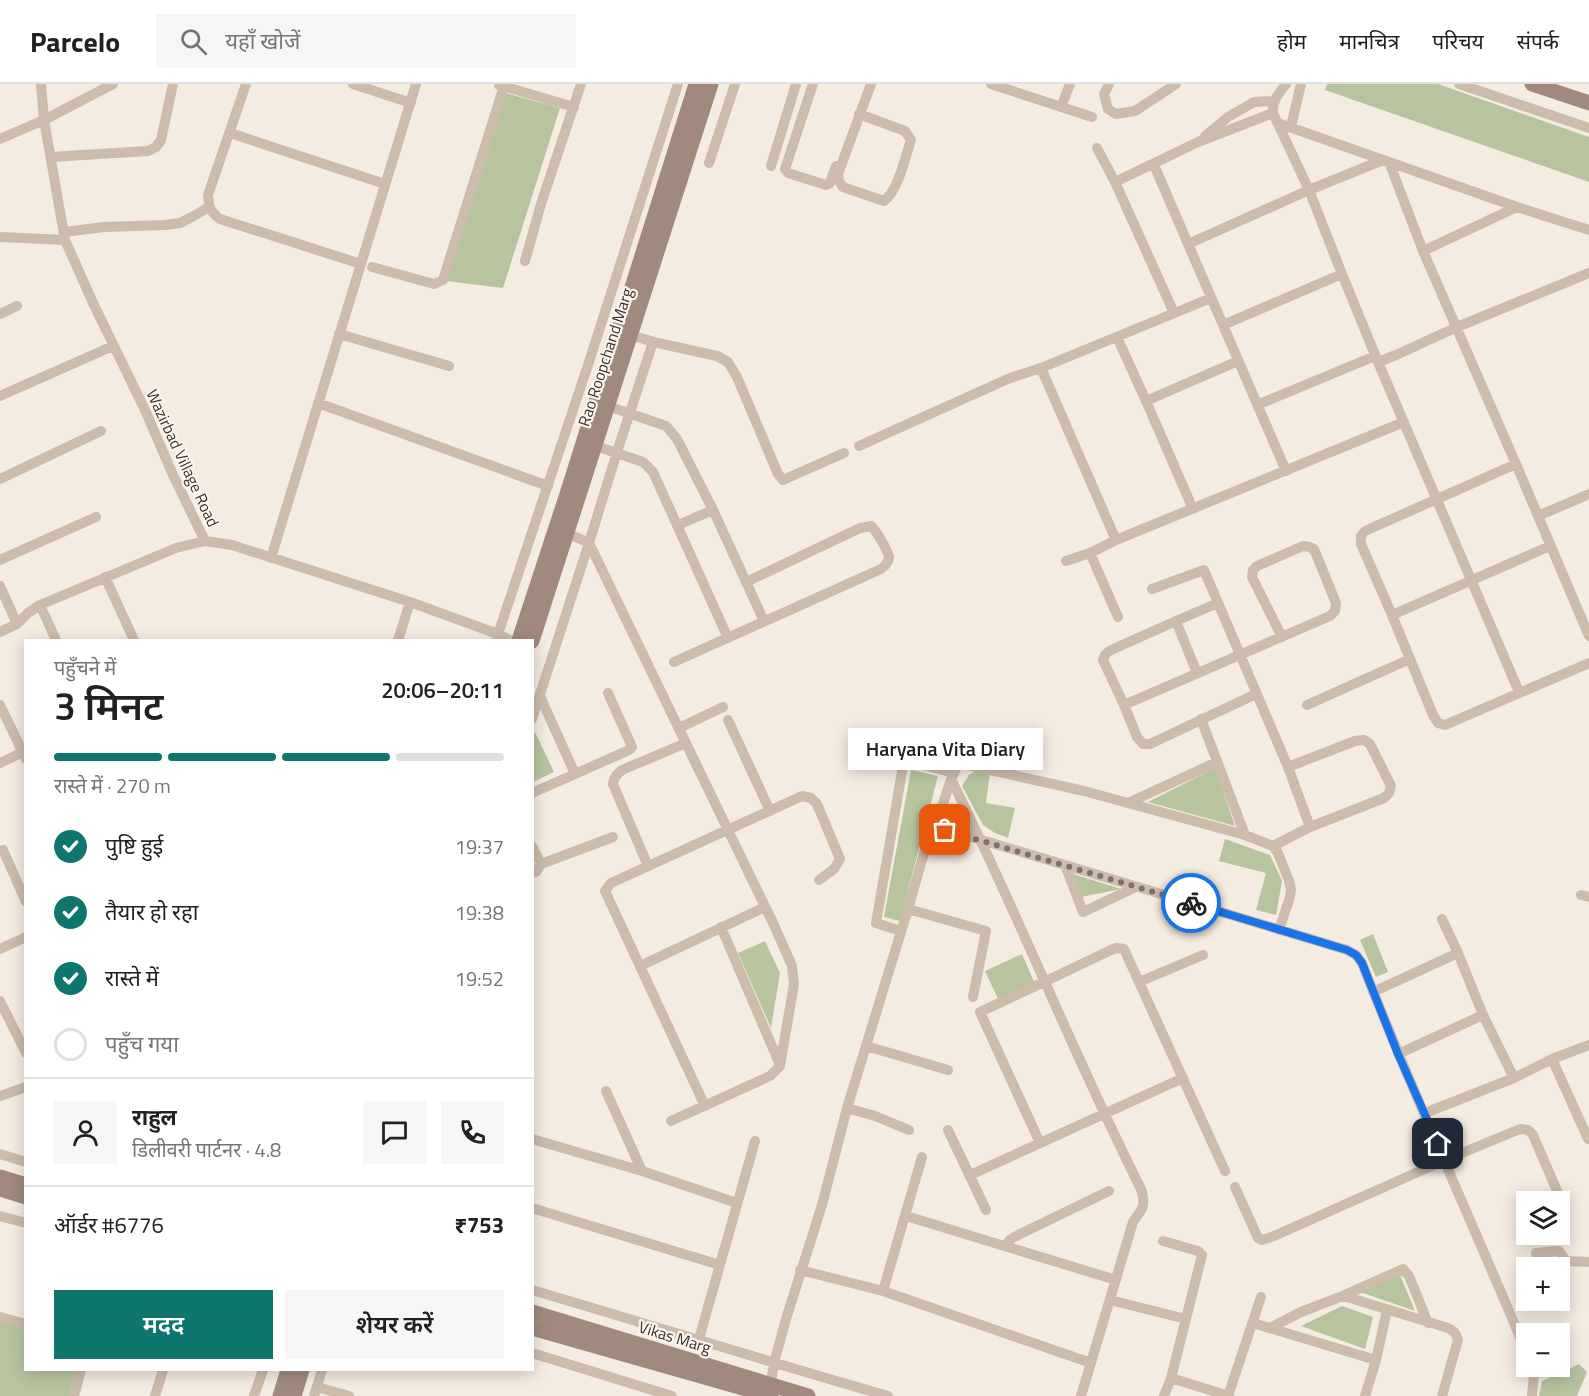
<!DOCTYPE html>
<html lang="hi">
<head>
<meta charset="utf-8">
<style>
	body { margin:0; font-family:"Titillium Web","Noto Sans Devanagari",sans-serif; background:#f6f6f6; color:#202124; height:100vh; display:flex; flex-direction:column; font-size:22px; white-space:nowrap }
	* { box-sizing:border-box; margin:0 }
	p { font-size:20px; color:#757577 }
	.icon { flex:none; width:33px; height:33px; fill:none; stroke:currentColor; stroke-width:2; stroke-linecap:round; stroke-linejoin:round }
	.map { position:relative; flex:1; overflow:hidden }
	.side { position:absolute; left:24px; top:555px; width:510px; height:732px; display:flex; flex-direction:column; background:#fff; border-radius:0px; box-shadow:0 3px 15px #0003 }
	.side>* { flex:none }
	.tools { position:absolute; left:1516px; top:1107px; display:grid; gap:12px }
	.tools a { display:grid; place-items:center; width:54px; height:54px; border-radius:0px; background:#fff; box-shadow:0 3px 15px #0003; font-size:30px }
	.pin { position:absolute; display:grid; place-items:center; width:51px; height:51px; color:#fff; margin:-26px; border-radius:12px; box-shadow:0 3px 9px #0006 }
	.courier { position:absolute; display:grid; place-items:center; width:60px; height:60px; margin:-30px; border:4px solid #1a73e8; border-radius:50%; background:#fff; color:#222; box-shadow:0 2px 8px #0007 }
	.bubble { position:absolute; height:42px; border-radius:0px; background:#fff; box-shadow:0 3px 15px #0003; font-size:20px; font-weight:600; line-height:42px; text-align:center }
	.head em { font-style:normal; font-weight:600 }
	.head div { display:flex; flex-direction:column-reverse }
	.head { display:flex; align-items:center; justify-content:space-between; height:102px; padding:0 30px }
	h1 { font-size:39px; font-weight:600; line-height:45px }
	.bar { display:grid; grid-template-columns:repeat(4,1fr); gap:9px 6px; align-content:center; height:72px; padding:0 30px }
	.bar i { height:8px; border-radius:4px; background:#e0e0e0 }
	.bar .on { background:#0f766e }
	.bar p { grid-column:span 4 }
	.line { display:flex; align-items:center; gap:15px; padding:0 30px; border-top:2px solid #e0e0e0 }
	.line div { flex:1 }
	.round { display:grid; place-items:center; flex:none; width:63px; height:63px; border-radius:0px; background:#f6f6f6 }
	ol { padding:0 30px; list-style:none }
	li { display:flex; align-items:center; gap:18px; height:66px }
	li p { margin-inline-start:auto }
	li .icon { padding:6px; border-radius:50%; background:#0f766e; color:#fff; stroke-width:4 }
	li:last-child { color:#757577 }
	li i { width:33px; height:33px; border:3px solid #e0e0e0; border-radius:50% }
	.button { display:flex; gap:12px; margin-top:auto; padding:12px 30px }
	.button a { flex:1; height:69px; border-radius:0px; background:#0f766e; color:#fff; font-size:24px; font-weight:600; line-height:69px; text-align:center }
	.button a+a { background:#f6f6f6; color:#202124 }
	header { display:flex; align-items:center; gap:36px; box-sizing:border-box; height:84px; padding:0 30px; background:#fff; border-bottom:2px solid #e0e0e0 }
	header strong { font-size:28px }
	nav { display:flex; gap:33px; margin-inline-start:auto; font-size:21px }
	.search { width:420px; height:54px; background:#f6f6f6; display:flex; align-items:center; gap:15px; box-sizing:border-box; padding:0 21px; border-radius:0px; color:#757577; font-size:22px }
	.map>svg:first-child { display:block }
	.green { fill:#b8c4a0 }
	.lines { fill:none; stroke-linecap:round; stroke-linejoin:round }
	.street { stroke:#cdbbac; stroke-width:10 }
	.secondary { stroke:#a18a7d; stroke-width:15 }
	.done { stroke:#7c716b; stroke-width:6; stroke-dasharray:0 10.8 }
	.route { stroke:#1a73e8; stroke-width:8 }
	.labels { text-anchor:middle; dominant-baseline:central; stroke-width:4.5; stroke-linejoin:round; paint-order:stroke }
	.street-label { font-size:16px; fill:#3b302b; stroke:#fbf5ee }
</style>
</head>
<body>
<header>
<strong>Parcelo</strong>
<div class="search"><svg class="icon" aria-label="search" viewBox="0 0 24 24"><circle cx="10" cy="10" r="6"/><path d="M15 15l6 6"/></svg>यहाँ खोजें</div>
<nav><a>होम</a><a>मानचित्र</a><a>परिचय</a><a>संपर्क</a></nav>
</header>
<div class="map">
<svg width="1589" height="1312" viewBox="0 0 1589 1312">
	<rect width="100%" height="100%" fill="#f4ebe1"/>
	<path class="green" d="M 1327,0 L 1438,0 L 1589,53 L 1589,98 L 1325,6 Z
		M 505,9 L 560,24 L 503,204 L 446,197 Z
		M 535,648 L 554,688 L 533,698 L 532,655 Z
		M 1215,684 L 1235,742 L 1148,718 Z
		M 911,686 L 938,692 L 900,837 L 884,833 Z
		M 974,688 L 990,688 L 986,719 L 1015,724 L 1008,754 L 995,749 L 983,741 L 962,702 L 969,691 Z
		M 1225,755 L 1270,771 L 1282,797 L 1276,831 L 1256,826 L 1266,789 L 1219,777 Z
		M 1070,789 L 1121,805 L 1081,813 Z
		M 1373,850 L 1388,888 L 1376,893 L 1360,856 Z
		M 765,857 L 780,889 L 771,944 L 738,869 Z
		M 1022,870 L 1035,900 L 999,917 L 985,887 Z
		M 1400,1191 L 1415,1227 L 1360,1208 Z
		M 1342,1222 L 1373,1233 L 1365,1265 L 1301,1242 Z
		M 0,1237 L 25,1245 L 26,1286 L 76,1286 L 69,1312 L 0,1312 Z
		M 1579,1280 L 1587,1288 L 1577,1312 L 1539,1312 L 1542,1297 Z"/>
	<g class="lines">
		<path class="street" d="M 41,0 L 44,36 L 65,156 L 93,219 L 145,326 L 173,391 L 205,457
			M 246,0 L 208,111 C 209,123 210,128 220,135 L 361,180
			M 353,0 L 411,19
			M 813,0 L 785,85 L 788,89 L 826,101 L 830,99 L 836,82
			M 991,0 L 1092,33
			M 1109,0 L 1104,10 L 1108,25 L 1116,30 L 1135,27 L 1176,0
			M 1286,0 C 1279,9 1272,17 1273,29 L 1309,106 L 1342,190 L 1378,278 L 1519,608
			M 1459,0 L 1589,44
			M 499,1 L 574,23
			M 1061,23 L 1070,0
			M 859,30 L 905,47 L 911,56 C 905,74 898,107 884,117 L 843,103 L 839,97 L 838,90 L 871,0
			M 1278,39 L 1517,123 L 1589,146
			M 1291,43 L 1301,0
			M 230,49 L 385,100
			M 1205,52 L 1228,33 L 1254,18 L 1274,17
			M 0,55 L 44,36 L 113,0
			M 1097,64 L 1115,98 L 1174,229
			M 51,73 L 148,67 L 156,63 L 161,56 L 173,0
			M 1389,78 L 1423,167 L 1516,380 L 1589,552
			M 709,79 L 735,0
			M 1154,81 L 1286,387
			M 771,82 L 796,0
			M 1115,98 L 1198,58 L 1273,29
			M 64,148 L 104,143 L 165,141 L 180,139 L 192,133 L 209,123
			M 0,153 L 65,156
			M 1188,160 L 1309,106 L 1383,76
			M 1423,167 L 1517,123
			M 525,177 L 541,120 L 581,0
			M 372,183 L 434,200 L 443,196 L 504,2
			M 0,230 L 17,222
			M 1223,241 L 1342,190
			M 339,250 L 449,282
			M 630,251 L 658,259 L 717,272 L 728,278 L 737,293 L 778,390 L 783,396 L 844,369
			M 1117,253 L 1146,317 L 1193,425
			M 1378,278 L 1396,271 L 1457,243 L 1589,189
			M 1041,284 L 1116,456
			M 0,312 L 113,262
			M 1146,317 L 1238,277
			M 318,319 L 548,402
			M 1257,321 L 1375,272
			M 608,322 L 666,342 L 677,355 L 713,426 L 764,537
			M 590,360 L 643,378 L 653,388 L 728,554
			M 859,362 L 1010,294 L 1041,284 L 1211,214
			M 1516,380 L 1365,447 L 1361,452 L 1361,460 L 1392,531 L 1433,631 L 1438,639 L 1445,641 L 1589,579
			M 0,395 L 101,347
			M 1538,432 L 1589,410
			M 678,441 L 713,426
			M 567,449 L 589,459 L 774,841 L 792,882 L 794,900 L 780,982 L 770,992 L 671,1037
			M 1090,469 L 1118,533
			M 271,474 L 416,0
			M 0,476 L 96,433
			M 1066,477 L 1090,469 L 1116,456 L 1404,338
			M 105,493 L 134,556
			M 0,502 L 17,540
			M 1152,505 L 1204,486 L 1288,683 L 1310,743
			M 40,521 L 56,556
			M 1392,531 L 1550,462
			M 1176,537 L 1109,567 L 1105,571 L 1103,576 L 1124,621 L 1137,653 L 1143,660 L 1150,660 L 1256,610
			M 0,548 L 17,540 L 28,529 L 40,521 L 176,464 L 205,457 L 232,461 L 410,518 L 498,550 L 510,556
			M 398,556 L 410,518
			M 496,556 L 588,281 L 678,0
			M 674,578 L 881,485 C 885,482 889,478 889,473 C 887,465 876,446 871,442 L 860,444 L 746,498
			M 1197,589 L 1176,537 L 1218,519
			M 0,621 L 26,675
			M 1124,621 L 1330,532 L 1335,527 L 1336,519 L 1314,465 L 1309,463 L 1303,462 L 1257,482 L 1253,486 L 1252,493 L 1282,553
			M 1307,621 L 1410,575
			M 532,635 L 589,459 L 617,368 L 653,258
			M 1201,635 L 1245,751 L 1273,762 L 1278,769 L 1289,797 L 1291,805 L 1290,813 L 1279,846
			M 728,636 L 770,727
			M 679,644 L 723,623
			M 0,679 L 23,668
			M 575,690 L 629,666 L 632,663 L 608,609
			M 951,695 C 1018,829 1073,970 1141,1105 C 1146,1122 1143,1124 1133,1138 L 1081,1312
			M 532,709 L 575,690 L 540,612
			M 1128,719 L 1217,678
			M 934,748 L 945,746 L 982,756 L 1347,866 L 1356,871 L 1362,879 C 1413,1011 1473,1139 1527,1270
			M 532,762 L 541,780
			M 1273,762 L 1310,743 L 1384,714 L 1389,709 L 1391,702 L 1370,660 L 1364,656 L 1355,657 L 1288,683
			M 3,766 L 26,818
			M 1065,781 L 1083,828 L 1136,803
			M 648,782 L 613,700 C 614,693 617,690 622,686 L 686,659
			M 536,788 L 541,780 L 613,753
			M 1581,811 L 1589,813
			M 908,825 L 986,847 L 973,913
			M 1442,835 L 1458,869 L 1483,931 L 1514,994
			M 721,843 L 780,981
			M 901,847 L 876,839 L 904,676 L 954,689
			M 0,865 L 26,853
			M 640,882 L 765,823
			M 1139,898 L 1203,871
			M 1373,908 L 1458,869
			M 0,917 L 26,969
			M 866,962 L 948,986
			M 1398,970 L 1483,931
			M 1552,975 L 1588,1055
			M 606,1007 L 642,1087
			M 0,1012 L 26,1003
			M 705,1022 L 605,807 L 611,799 L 802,712 L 811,714 L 817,720 L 840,775 L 834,785 L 819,796
			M 847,1024 L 875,1032 L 909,1046
			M 1425,1029 L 1514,994 L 1552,975 L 1589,961
			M 948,1046 L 986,1126
			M 532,1055 L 642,1087 L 737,1119
			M 1040,1059 L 980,928 L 1044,898 L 1111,866 L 1116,864 L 1124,865 L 1225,1087
			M 0,1070 L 26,1078
			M 970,1091 L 1183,994
			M 1235,1103 L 1258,1154 L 1262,1156 L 1274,1152 L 1445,1076 L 1520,1045 L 1528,1046 L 1533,1051 L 1564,1123
			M 532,1124 L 720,1181
			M 0,1132 L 26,1139
			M 906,1132 L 1116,1196
			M 1163,1157 L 1198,1167 L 1202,1171 L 1171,1294 L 1164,1312
			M 1006,1161 L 1011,1155 L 1018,1151 L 1109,1107
			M 1536,1169 L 1559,1167 L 1566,1177 L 1589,1178
			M 800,1186 L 883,1207 L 1091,1279
			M 532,1206 C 651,1241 769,1278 888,1312
			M 883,1207 L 922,1073
			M 1340,1213 L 1403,1185 L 1409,1192 L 1428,1239
			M 1110,1216 L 1186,1235
			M 0,1233 L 26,1240
			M 1253,1239 L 1376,1276
			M 1270,1244 L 1301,1228 L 1340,1213 L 1347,1213 L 1448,1244 C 1454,1247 1456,1249 1458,1256 L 1442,1312
			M 699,1255 L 755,1057
			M 532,1269 L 672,1312
			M 1532,1282 L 1534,1290 L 1532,1312
			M 1171,1294 L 1229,1312
			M 317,1303 L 349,1312
			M 770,1305 L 774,1279 L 786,1235 L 822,1121 L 847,1024 L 908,825 L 928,755 L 934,748 L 951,695 L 959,679 L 1084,707 L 1245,751
			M 74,1312 L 81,1286
			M 155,1312 L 163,1286
			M 254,1312 L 263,1286
			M 314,1312 L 322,1286
			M 1228,1312 L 1261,1213
			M 1365,1312 L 1376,1276 L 1387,1226"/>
		<path class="secondary" d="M 1532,0 L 1589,19
			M 519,556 L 567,410 L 696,0
			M 532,557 L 711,0
			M 0,1093 L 26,1101
			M 0,1105 L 26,1113
			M 532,1228 L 808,1312
			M 532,1244 L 771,1312
			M 280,1312 L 288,1286
			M 294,1312 L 302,1286"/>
	</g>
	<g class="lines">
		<path class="done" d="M 945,746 L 1191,819"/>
		<path class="route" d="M 1191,819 L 1347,866 L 1356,871 L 1362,879 L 1398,970 L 1438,1060"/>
	</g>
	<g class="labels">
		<g class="street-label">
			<text transform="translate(605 273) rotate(-72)">Rao Roopchand Marg</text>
			<text transform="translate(183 374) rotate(65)">Wazirbad Village Road</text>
			<text transform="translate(675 1253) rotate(17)">Vikas Marg</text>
		</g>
	</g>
</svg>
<div class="tools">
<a><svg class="icon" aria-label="layers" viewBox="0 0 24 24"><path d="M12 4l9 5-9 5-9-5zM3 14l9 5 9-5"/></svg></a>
<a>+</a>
<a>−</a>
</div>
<div class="pin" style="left:945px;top:746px;background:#ea580c"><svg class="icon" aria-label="bag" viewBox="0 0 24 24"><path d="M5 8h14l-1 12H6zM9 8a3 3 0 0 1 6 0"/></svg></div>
<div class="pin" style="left:1438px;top:1060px;background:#1f2937"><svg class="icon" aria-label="home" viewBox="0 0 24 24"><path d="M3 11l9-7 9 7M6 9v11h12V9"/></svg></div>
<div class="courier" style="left:1191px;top:819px"><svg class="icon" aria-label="bike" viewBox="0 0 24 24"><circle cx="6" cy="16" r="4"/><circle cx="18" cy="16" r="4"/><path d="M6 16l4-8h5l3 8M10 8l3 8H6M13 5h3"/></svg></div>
<div class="bubble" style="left:848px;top:644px;width:195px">Haryana Vita Diary</div>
<section class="side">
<div class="head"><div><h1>3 मिनट</h1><p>पहुँचने में</p></div><em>20:06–20:11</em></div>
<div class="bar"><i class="on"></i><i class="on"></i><i class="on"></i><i></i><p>रास्ते में · 270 m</p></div>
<ol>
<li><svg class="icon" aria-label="check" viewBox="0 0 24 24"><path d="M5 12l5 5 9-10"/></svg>पुष्टि हुई<p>19:37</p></li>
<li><svg class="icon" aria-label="check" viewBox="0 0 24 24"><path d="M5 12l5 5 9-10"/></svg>तैयार हो रहा<p>19:38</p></li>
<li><svg class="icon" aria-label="check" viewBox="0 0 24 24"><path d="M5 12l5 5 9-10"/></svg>रास्ते में<p>19:52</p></li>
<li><i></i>पहुँच गया</li>
</ol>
<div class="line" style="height:108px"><a class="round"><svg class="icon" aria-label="person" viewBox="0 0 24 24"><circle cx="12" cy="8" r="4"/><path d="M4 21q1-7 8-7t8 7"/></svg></a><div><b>राहुल</b><p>डिलीवरी पार्टनर · 4.8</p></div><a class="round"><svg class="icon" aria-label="chat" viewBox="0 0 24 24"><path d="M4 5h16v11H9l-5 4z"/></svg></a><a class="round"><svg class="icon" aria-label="phone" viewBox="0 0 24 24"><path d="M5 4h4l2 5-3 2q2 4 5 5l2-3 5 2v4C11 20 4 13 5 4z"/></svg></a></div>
<div class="line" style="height:78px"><div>ऑर्डर #6776</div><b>₹753</b></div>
<div class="button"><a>मदद</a><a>शेयर करें</a></div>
</section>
</div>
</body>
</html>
